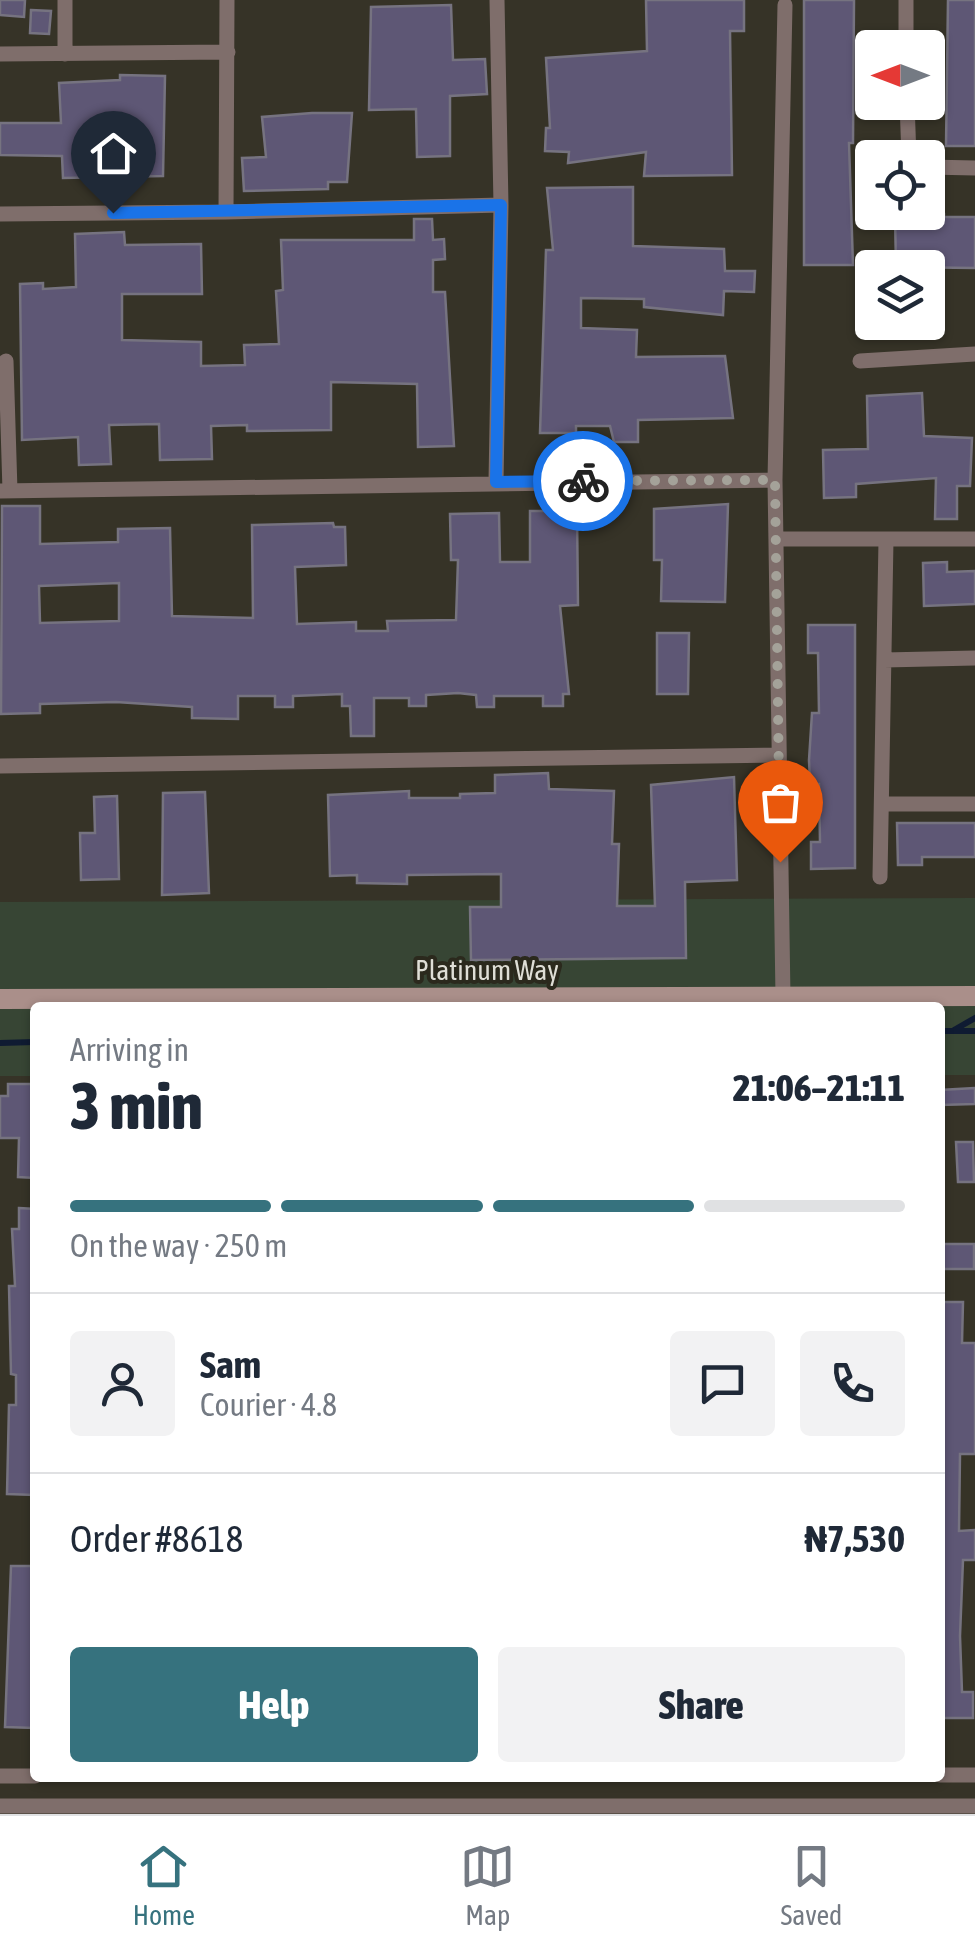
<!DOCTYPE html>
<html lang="en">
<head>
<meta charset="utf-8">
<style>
	body { margin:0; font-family:"Asap Condensed",sans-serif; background:#f2f2f3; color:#1f2937; height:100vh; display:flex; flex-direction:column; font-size:38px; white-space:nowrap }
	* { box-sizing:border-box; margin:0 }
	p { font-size:32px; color:#747a83 }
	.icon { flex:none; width:55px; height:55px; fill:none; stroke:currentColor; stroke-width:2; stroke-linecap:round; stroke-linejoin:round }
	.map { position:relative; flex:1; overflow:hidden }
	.details { position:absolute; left:30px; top:1002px; width:915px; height:780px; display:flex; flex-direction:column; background:#fff; border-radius:10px; box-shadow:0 2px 8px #0004 }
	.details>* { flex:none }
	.needle { width:65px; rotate:270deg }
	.controls { position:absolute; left:855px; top:30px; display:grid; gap:20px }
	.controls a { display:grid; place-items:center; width:90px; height:90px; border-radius:10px; background:#fff; box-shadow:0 2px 8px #0004; font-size:50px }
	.pin { position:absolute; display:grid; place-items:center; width:85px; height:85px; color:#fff; margin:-102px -42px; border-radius:50% 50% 50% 0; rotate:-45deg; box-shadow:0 0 10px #0007 }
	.pin .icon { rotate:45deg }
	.courier { position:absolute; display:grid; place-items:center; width:100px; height:100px; margin:-50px; border:8px solid #1a73e8; border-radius:50%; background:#fff; color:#222; box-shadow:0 2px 12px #0007 }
	.overview em { font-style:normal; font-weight:800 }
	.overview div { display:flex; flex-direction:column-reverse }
	.overview { display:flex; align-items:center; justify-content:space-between; height:170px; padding:0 40px }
	h1 { font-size:65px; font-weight:800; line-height:75px }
	.bar { display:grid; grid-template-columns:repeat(4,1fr); gap:15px 10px; align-content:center; height:120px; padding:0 40px }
	.bar i { height:12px; border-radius:8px; background:#e0e1e3 }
	.bar .active { background:#36727e }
	.bar p { grid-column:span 4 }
	.line { display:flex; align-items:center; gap:25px; padding:0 40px; border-top:2px solid #e0e1e3 }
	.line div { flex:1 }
	.round { display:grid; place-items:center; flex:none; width:105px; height:105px; border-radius:10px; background:#f2f2f3 }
	.cta { display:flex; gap:20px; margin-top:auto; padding:20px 40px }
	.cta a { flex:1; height:115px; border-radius:10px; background:#36727e; color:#fff; font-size:40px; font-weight:800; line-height:115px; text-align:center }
	.cta a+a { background:#f2f2f3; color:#1f2937 }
	.dock { display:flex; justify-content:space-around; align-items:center; height:140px; border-top:2px solid #e0e1e3; background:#fff; font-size:28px; color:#747a83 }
	.dock a { display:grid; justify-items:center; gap:5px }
	.dock .active { color:#36727e }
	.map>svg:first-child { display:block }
	.green { fill:#374534 }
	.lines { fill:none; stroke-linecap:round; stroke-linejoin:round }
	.stream { stroke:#0f1b32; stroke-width:6 }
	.building { fill:#5e5775; stroke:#767380; stroke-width:2.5; fill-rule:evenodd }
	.street { stroke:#7f6e6b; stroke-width:15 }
	.secondary { stroke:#aa8f8a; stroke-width:20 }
	.done { stroke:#a4a299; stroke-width:10; stroke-dasharray:0 18 }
	.route { stroke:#1a73e8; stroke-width:12 }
	.labels { text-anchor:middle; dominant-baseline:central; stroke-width:8; stroke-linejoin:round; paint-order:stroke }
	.street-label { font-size:28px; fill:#dfded6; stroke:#2b291d }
</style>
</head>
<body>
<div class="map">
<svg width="975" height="1814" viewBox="0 0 975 1814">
	<rect width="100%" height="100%" fill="#363327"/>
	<path class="green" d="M 975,898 L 975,1075 L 940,1075 L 940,1008 L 35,1008 L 35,1076 L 0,1076 L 0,902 Z"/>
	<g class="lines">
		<path class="stream" d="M 954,1030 L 975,1018
			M 940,1031 L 975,1031
			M 0,1043 L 35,1042"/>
	</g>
	<path class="building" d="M 0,0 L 25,0 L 24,17 L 0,15 Z
		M 646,0 L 744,0 L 744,31 L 730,31 L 732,175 L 644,176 L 646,152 L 568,163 L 569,152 L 545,151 L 546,128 L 550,128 L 546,58 L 647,51 Z
		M 804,0 L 854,0 L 853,143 L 849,143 L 853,265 L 804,265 Z
		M 948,0 L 975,0 L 975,146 L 946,146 Z
		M 451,5 L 453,60 L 485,59 L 487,94 L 450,96 L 450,156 L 417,157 L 416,109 L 369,110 L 371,7 Z
		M 31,10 L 51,11 L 49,34 L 30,33 Z
		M 120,75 L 165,76 L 163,176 L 63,178 L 62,156 L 0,155 L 0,123 L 61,123 L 59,83 L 120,80 Z
		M 312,113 L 352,113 L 347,182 L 328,182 L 328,189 L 244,191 L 242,158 L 266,157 L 262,117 Z
		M 633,187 L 633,246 L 724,249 L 725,271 L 755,271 L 754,292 L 724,291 L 723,315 L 644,307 L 644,299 L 581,298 L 581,328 L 637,330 L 636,357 L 725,356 L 733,418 L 638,420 L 638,442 L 614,442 L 610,426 L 576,426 L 576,433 L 540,433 L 546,250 L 553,250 L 547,188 Z
		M 944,214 L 944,217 L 975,217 L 975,268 L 896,267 L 895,215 Z
		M 414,219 L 432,219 L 433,240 L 444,239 L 445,259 L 433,260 L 433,292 L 445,292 L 454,446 L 418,447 L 417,384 L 331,382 L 331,430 L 247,431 L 247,425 L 211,426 L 212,459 L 160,460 L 159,424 L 109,425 L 111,464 L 79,465 L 78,437 L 22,440 L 20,284 L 43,283 L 43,289 L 76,287 L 75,234 L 124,232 L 125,245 L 201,244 L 202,294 L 122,294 L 122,340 L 201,342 L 201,366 L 245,365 L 244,345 L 279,344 L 276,291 L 283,290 L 281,240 L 414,240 Z
		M 922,393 L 924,436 L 972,438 L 970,486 L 957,486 L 957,519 L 935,519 L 936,478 L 856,484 L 856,497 L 824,498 L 823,450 L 868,449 L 867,396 Z
		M 728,504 L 725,602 L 661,601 L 662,560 L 654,560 L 654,509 Z
		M 2,506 L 40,506 L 40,544 L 118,542 L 118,529 L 170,528 L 172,616 L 253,618 L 252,525 L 333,523 L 334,527 L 345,527 L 346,565 L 295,567 L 297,624 L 356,622 L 356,631 L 388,631 L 387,621 L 456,620 L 458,560 L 451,560 L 450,514 L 499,513 L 500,562 L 530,562 L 530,511 L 577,511 L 578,605 L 560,606 L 569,694 L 563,694 L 563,706 L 543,706 L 543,696 L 494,696 L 494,707 L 477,707 L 476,695 L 458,693 L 426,695 L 426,706 L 409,706 L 409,698 L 374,698 L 374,736 L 351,736 L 350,706 L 342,706 L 342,694 L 293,696 L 293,707 L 275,707 L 275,696 L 238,696 L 238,719 L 192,718 L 192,707 L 116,702 L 40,704 L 40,713 L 1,714 ZM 119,583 L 119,621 L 40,623 L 39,586 Z
		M 947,562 L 947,572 L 975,571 L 975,604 L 924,606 L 923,563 Z
		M 808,625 L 855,625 L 855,868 L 811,869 L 811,842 L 820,842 L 819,784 L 810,784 L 809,760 L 812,713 L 819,713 L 818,653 L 808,653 Z
		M 657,633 L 689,633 L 688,694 L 657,694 Z
		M 548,773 L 549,789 L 614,791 L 612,844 L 619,844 L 617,906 L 655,906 L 651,785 L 734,777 L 737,880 L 685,882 L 686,958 L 471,960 L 470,907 L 501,907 L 501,874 L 407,875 L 407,884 L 357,883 L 357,875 L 330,876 L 328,795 L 409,791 L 409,798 L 460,798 L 460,794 L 495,793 L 495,775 Z
		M 205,792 L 209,893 L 162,895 L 163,793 Z
		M 117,796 L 119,879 L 81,880 L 80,833 L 95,833 L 94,797 Z
		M 897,823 L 975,823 L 975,857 L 922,857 L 922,865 L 898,865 Z
		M 8,1084 L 35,1084 L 35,1178 L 18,1177 L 19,1138 L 0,1138 L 0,1096 L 8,1096 Z
		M 975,1088 L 975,1104 L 940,1105 L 940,1090 Z
		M 956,1142 L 973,1142 L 974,1182 L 958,1182 Z
		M 19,1208 L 35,1209 L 35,1495 L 7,1494 L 9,1405 L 16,1405 L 16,1375 L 11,1374 L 9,1286 L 15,1286 L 12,1229 L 19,1229 Z
		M 940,1244 L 974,1244 L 974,1269 L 940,1269 Z
		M 940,1302 L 963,1302 L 962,1343 L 975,1343 L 975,1454 L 960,1454 L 959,1531 L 975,1530 L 975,1560 L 963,1560 L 960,1636 L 962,1692 L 973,1692 L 973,1718 L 940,1718 Z
		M 11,1566 L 35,1566 L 35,1728 L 5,1727 Z"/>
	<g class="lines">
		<path class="street" d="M 227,0 L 226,212 L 501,205 L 496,481
			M 497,0 L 501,205
			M 906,0 L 906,48
			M 0,54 L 228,52
			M 65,54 L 65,0
			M 907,102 L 909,158
			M 928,167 L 975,168
			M 0,214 L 226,212
			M 6,361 L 10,491
			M 860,361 L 975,354
			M 0,491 L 775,480
			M 777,539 L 975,539
			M 884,660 L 975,658
			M 0,766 L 777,755
			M 882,804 L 975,804
			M 880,877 L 886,540
			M 783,997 L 775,480 L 785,5
			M 940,1775 L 975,1775
			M 0,1776 L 35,1776
			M 0,1806 L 975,1806"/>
		<path class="secondary" d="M 0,999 L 975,996"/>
	</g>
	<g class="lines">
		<path class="done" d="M 583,481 L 775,480 L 780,862"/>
		<path class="route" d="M 113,213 L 501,205 L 496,482 L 583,481"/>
	</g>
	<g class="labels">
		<g class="street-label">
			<text x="487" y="970">Platinum Way</text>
		</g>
	</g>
</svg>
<div class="controls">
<a><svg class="needle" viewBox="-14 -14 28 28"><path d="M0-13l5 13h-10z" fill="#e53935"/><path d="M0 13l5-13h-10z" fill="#747a83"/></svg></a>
<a><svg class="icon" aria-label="locate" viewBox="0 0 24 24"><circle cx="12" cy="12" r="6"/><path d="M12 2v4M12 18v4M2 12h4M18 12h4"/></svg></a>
<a><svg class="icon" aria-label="layers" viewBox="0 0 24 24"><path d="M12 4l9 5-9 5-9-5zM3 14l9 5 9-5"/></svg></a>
</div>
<div class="pin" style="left:780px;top:862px;background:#ea580c"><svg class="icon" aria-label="bag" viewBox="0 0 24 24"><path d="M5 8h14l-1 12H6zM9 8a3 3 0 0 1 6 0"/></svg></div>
<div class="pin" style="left:113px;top:213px;background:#1f2937"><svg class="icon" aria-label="home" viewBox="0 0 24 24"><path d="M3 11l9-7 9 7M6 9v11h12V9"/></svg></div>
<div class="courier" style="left:583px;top:481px"><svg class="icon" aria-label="bike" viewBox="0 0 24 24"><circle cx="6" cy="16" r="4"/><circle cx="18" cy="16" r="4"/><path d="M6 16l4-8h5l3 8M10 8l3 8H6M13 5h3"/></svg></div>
<section class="details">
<div class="overview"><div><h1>3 min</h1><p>Arriving in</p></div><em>21:06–21:11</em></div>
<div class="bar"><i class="active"></i><i class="active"></i><i class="active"></i><i></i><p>On the way · 250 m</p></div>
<div class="line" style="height:180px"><a class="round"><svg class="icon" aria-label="person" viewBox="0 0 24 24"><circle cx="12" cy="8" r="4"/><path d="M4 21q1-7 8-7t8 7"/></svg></a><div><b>Sam</b><p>Courier · 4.8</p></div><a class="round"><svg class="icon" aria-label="chat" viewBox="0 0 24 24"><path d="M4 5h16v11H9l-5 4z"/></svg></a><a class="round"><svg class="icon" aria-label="phone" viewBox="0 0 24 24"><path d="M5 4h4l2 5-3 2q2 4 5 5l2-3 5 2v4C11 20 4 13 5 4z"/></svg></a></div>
<div class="line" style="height:130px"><div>Order #8618</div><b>₦7,530</b></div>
<div class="cta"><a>Help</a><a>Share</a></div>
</section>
</div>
<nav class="dock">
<a class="active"><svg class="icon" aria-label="home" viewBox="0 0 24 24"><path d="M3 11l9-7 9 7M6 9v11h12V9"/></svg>Home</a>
<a><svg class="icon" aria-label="map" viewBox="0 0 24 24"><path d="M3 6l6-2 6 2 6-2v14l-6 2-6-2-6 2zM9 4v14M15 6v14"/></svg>Map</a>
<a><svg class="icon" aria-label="saved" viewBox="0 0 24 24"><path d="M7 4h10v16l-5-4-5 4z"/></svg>Saved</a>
</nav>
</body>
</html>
